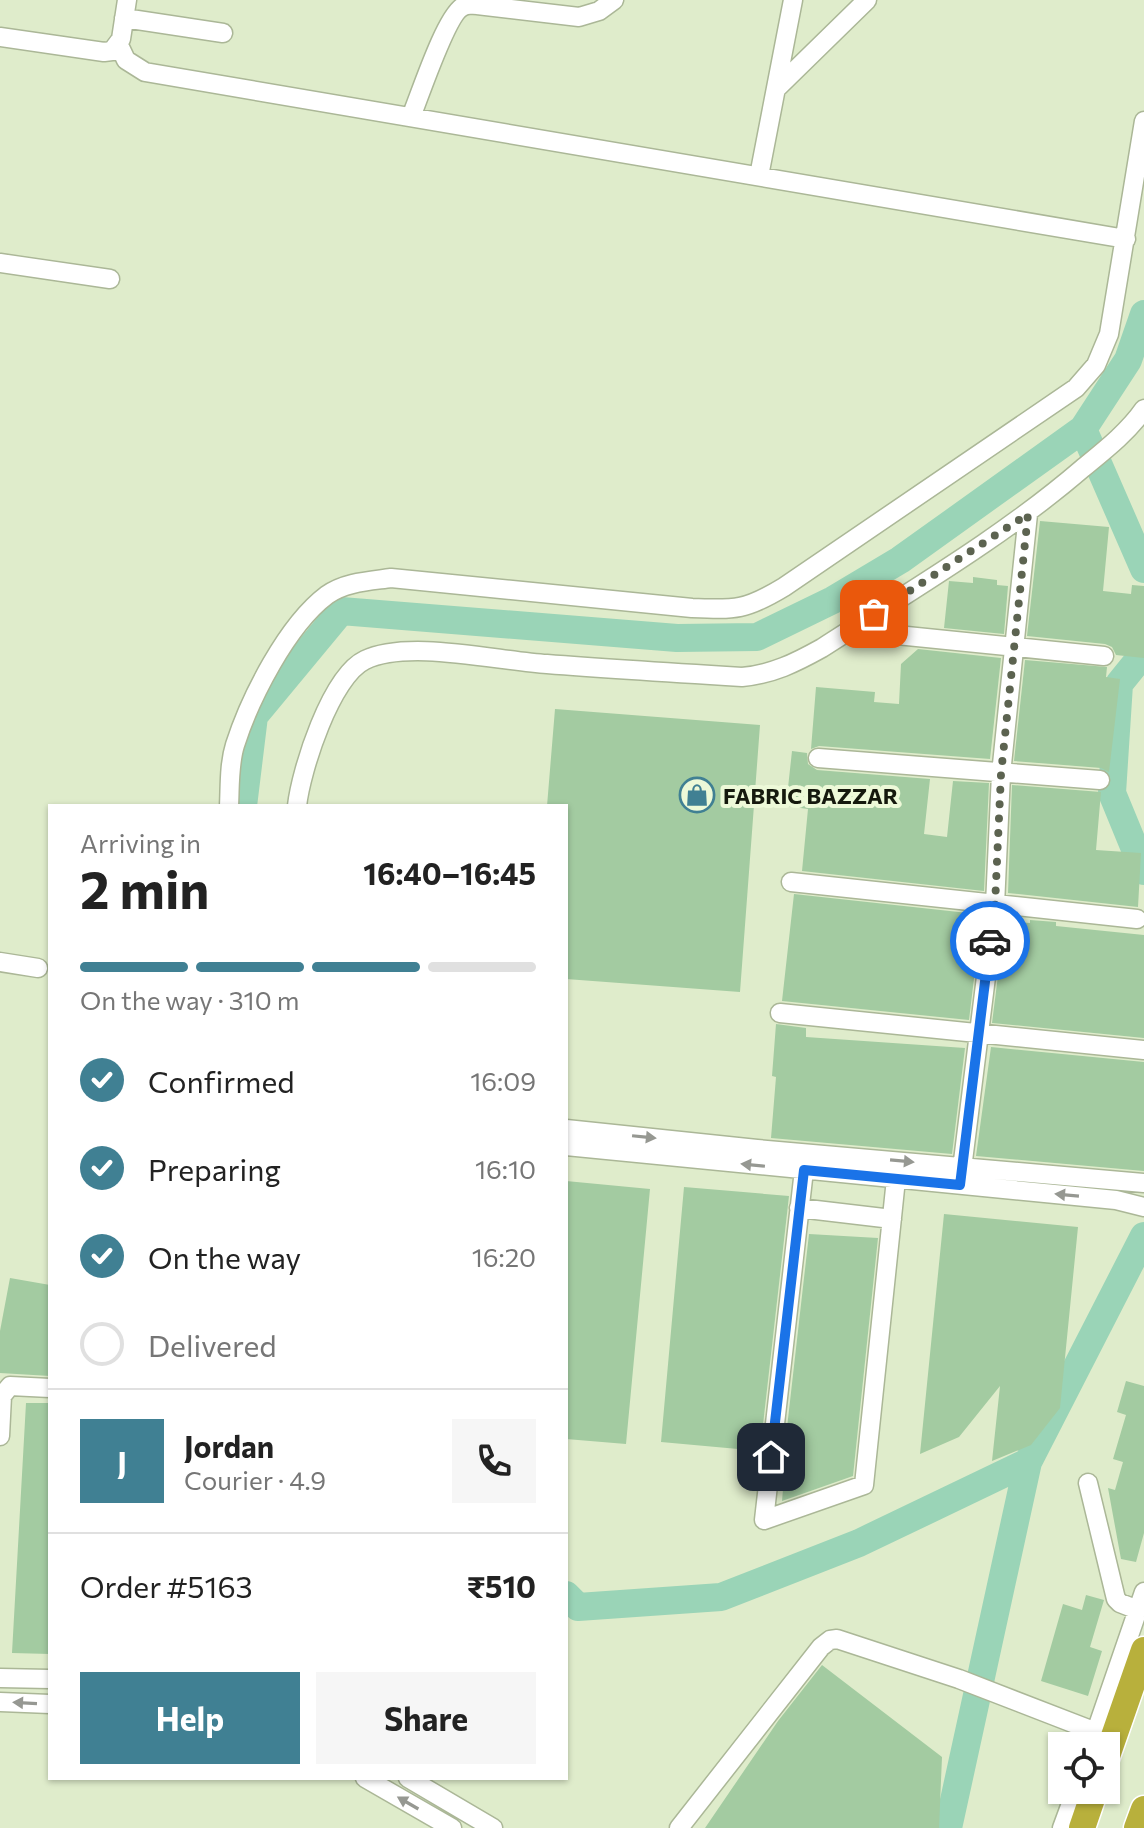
<!DOCTYPE html>
<html lang="en">
<head>
<meta charset="utf-8">
<style>
	body { margin:0; font-family:Commissioner,sans-serif; background:#f6f6f6; color:#222; height:100vh; display:flex; flex-direction:column; font-size:30px; white-space:nowrap }
	* { box-sizing:border-box; margin:0 }
	p { font-size:26px; color:#767676 }
	.icon { flex:none; width:44px; height:44px; fill:none; stroke:currentColor; stroke-width:2; stroke-linecap:round; stroke-linejoin:round }
	.map { position:relative; flex:1; overflow:hidden }
	.sheet { position:absolute; left:48px; top:804px; width:520px; height:976px; display:flex; flex-direction:column; background:#fff; border-radius:0px; box-shadow:0 2px 6px #0004 }
	.sheet>* { flex:none }
	.buttons { position:absolute; left:1048px; top:1732px; display:grid; gap:16px }
	.buttons a { display:grid; place-items:center; width:72px; height:72px; border-radius:0px; background:#fff; box-shadow:0 2px 6px #0004; font-size:40px }
	.pin { position:absolute; display:grid; place-items:center; width:68px; height:68px; color:#fff; margin:-34px; border-radius:16px; box-shadow:0 4px 12px #0006 }
	.courier { position:absolute; display:grid; place-items:center; width:80px; height:80px; margin:-40px; border:6px solid #1a73e8; border-radius:50%; background:#fff; color:#222; box-shadow:0 2px 10px #0007 }
	.head em { font-style:normal; font-weight:700 }
	.head div { display:flex; flex-direction:column-reverse }
	.head { display:flex; align-items:center; justify-content:space-between; height:136px; padding:0 32px }
	h1 { font-size:52px; font-weight:700; line-height:60px }
	.bar { display:grid; grid-template-columns:repeat(4,1fr); gap:12px 8px; align-content:center; height:96px; padding:0 32px }
	.bar i { height:10px; border-radius:6px; background:#e0e0e0 }
	.bar .active { background:#408093 }
	.bar p { grid-column:span 4 }
	.line { display:flex; align-items:center; gap:20px; padding:0 32px; border-top:2px solid #e0e0e0 }
	.line div { flex:1 }
	.round { display:grid; place-items:center; flex:none; width:84px; height:84px; border-radius:0px; background:#f6f6f6 }
	ol { padding:0 32px; list-style:none }
	li { display:flex; align-items:center; gap:24px; height:88px }
	li p { margin-inline-start:auto }
	li .icon { padding:8px; border-radius:50%; background:#408093; color:#fff; stroke-width:4 }
	li:last-child { color:#767676 }
	li i { width:44px; height:44px; border:4px solid #e0e0e0; border-radius:50% }
	.primary-button { display:flex; gap:16px; margin-top:auto; padding:16px 32px }
	.primary-button a { flex:1; height:92px; border-radius:0px; background:#408093; color:#fff; font-size:32px; font-weight:700; line-height:92px; text-align:center }
	.primary-button a+a { background:#f6f6f6; color:#222 }
	.map>svg:first-child { display:block }
	.lines { fill:none; stroke-linecap:round; stroke-linejoin:round }
	.river { stroke:#9ad4b7; stroke-width:28 }
	.building { fill:#a3cba1 }
	.minor-casing { stroke:#abb797; stroke-width:21 }
	.highway-casing { stroke:#fff; stroke-width:29 }
	.minor { stroke:#fff; stroke-width:18 }
	.highway { stroke:#b8b03c; stroke-width:26 }
	.oneway { fill:#969892 }
	.done { stroke:#5c6350; stroke-width:8; stroke-dasharray:0 14.4 }
	.route { stroke:#1a73e8; stroke-width:10 }
	.labels { text-anchor:middle; dominant-baseline:central; stroke-width:8; stroke-linejoin:round; paint-order:stroke }
	.poi-label { font-size:22px; font-weight:bold; fill:#15190d; stroke:#edf9d8; text-anchor:start }
</style>
</head>
<body>
<div class="map">
<svg width="1144" height="1828" viewBox="0 0 1144 1828">
	<rect width="100%" height="100%" fill="#dfeccb"/>
	<g class="lines">
		<path class="river" d="M 1083,429 L 1144,569
			M 1144,653 L 1119,684 L 1112,793 L 1144,871
			M 243,806 L 254,716 L 341,611 L 677,638 L 757,637 L 833,600 L 900,560 L 1083,429 L 1128,360 L 1144,314
			M 1028,1462 L 1144,1236
			M 566,1595 L 578,1607 L 721,1597 L 859,1543 L 1028,1462 L 948,1828"/>
	</g>
	<path class="building" d="M 1040,521 L 1109,527 L 1103,591 L 1131,594 L 1132,585 L 1144,586 L 1144,658 L 1116,655 L 1112,647 L 1105,644 L 1027,636 Z
		M 973,577 L 997,580 L 997,585 L 1008,586 L 1004,634 L 944,628 L 949,581 L 973,583 Z
		M 918,649 L 1001,658 L 990,759 L 819,746 L 811,749 L 816,687 L 875,692 L 874,702 L 899,704 L 901,664 Z
		M 1025,660 L 1107,667 L 1106,677 L 1120,679 L 1109,772 L 1101,768 L 1014,761 Z
		M 555,709 L 760,725 L 740,992 L 566,979 L 566,806 L 547,806 Z
		M 792,751 L 807,753 L 808,764 L 817,770 L 930,779 L 924,834 L 947,837 L 953,781 L 989,783 L 984,891 L 802,871 L 808,809 L 786,806 Z
		M 1012,785 L 1101,792 L 1096,850 L 1141,853 L 1138,907 L 1008,893 Z
		M 794,894 L 977,914 L 972,970 L 975,970 L 969,1020 L 782,1001 Z
		M 1030,920 L 1056,922 L 1056,926 L 1144,935 L 1144,1038 L 992,1023 L 1005,921 L 1030,923 Z
		M 776,1024 L 806,1028 L 806,1037 L 965,1048 L 952,1154 L 771,1138 L 776,1077 L 772,1076 Z
		M 991,1047 L 1144,1062 L 1144,1171 L 976,1156 Z
		M 566,1181 L 650,1189 L 626,1444 L 566,1439 Z
		M 684,1187 L 789,1196 L 760,1451 L 661,1442 Z
		M 944,1214 L 1078,1227 L 1060,1408 L 1031,1445 L 992,1461 L 1000,1386 L 959,1437 L 920,1454 Z
		M 809,1234 L 878,1238 L 853,1476 L 782,1501 L 786,1454 L 784,1454 Z
		M 10,1278 L 50,1285 L 50,1376 L 0,1373 L 0,1331 Z
		M 1126,1381 L 1144,1386 L 1144,1533 L 1136,1562 L 1121,1559 L 1108,1488 L 1115,1490 L 1123,1462 L 1113,1459 L 1126,1415 L 1117,1412 Z
		M 26,1403 L 50,1403 L 50,1654 L 12,1653 Z
		M 1086,1595 L 1104,1600 L 1090,1647 L 1102,1651 L 1088,1696 L 1041,1681 L 1063,1604 L 1082,1610 Z
		M 822,1665 L 942,1757 L 939,1828 L 705,1828 L 778,1721 Z"/>
	<g class="lines">
		<g class="minor-casing">
			<path id="minor" d="M 124,18 L 223,33
				M 0,37 L 104,52 L 112,51 L 121,39 L 127,0
				M 118,43 L 126,60 L 145,72 L 1126,239
				M 776,89 L 867,0
				M 411,117 C 419,98 447,12 464,6 C 468,4 472,5 477,5 L 579,17 L 599,11 L 614,0
				M 759,176 L 793,0
				M 0,263 L 110,279
				M 887,634 L 1104,656
				M 818,758 L 1100,780
				M 229,806 C 230,786 229,764 235,745 C 250,698 287,625 327,595 C 345,582 370,581 391,578 L 692,608 C 736,610 746,610 784,587 L 1076,388 L 1096,365 L 1109,334 L 1144,121
				M 297,806 C 301,770 331,676 365,660 C 409,639 497,661 547,664 C 612,669 677,673 742,677 C 773,674 795,663 822,648 C 910,591 1003,537 1083,468 C 1105,450 1128,432 1144,409
				M 791,882 L 1137,919
				M 0,962 L 38,968
				M 780,1013 L 1144,1050
				M 566,1129 L 757,1149 L 1144,1183
				M 566,1146 L 1116,1200 L 1144,1207
				M 804,1170 L 764,1520 L 864,1485 L 896,1179
				M 960,1185 L 995,905 L 1001,774 L 1028,514
				M 799,1208 L 892,1219
				M 0,1436 L 2,1396 L 10,1386 L 50,1388
				M 1088,1483 L 1116,1599 L 1120,1603 L 1138,1610
				M 0,1678 L 50,1679
				M 0,1702 L 50,1704
				M 1091,1746 L 1144,1592
				M 365,1778 L 452,1828
				M 408,1778 L 493,1828
				M 679,1828 L 821,1647 L 830,1640 L 837,1639 L 959,1679 L 1096,1732
				M 1062,1828 L 1076,1790"/>
		</g>
		<g class="highway-casing">
			<path id="highway" d="M 1106,1759 L 1144,1650
				M 1082,1828 L 1095,1790
				M 1137,1828 L 1144,1809"/>
		</g>
		<use href="#minor" class="minor"/>
		<use href="#highway" class="highway"/>
	</g>
	<defs><path id="oneway-solid" d="M-6-.8H1V-3.2L6.5 0L1 3.2V.8H-6Z" transform="scale(2)"/></defs>
	<g class="oneway">
		<use href="#oneway-solid" transform="translate(644 1137) rotate(6)"/>
		<use href="#oneway-solid" transform="translate(902 1161) rotate(5)"/>
		<use href="#oneway-solid" transform="translate(753 1165) rotate(-174)"/>
		<use href="#oneway-solid" transform="translate(1067 1195) rotate(-175)"/>
		<use href="#oneway-solid" transform="translate(25 1703) rotate(-177)"/>
		<use href="#oneway-solid" transform="translate(408 1803) rotate(-150)"/>
	</g>
	<g class="lines">
		<path class="done" d="M 874,614 L 1028,514 L 1001,774 L 995,905 L 990,941"/>
		<path class="route" d="M 771,1457 L 804,1170 L 960,1185 L 990,941"/>
	</g>
	<defs>
		<g id="shop-ring" transform="scale(1.8)"><circle r="9.5" fill="#edf9d8" stroke="#408093" stroke-width="1.5"/><path d="M-5-2.5h2.3a2.7 3.5 0 0 1 5.4 0H5L5.5 6h-11ZM-1.5-2.5h3a1.5 2.3 0 0 0-3 0Z" fill="#408093"/></g>
	</defs>
	<g fill-rule="evenodd">
		<use href="#shop-ring" x="697" y="795"/>
	</g>
	<g class="labels">
		<g class="poi-label">
			<text x="723" y="795">FABRIC BAZZAR</text>
		</g>
	</g>
</svg>
<div class="buttons">
<a><svg class="icon" aria-label="locate" viewBox="0 0 24 24"><circle cx="12" cy="12" r="6"/><path d="M12 2v4M12 18v4M2 12h4M18 12h4"/></svg></a>
</div>
<div class="pin" style="left:874px;top:614px;background:#ea580c"><svg class="icon" aria-label="bag" viewBox="0 0 24 24"><path d="M5 8h14l-1 12H6zM9 8a3 3 0 0 1 6 0"/></svg></div>
<div class="pin" style="left:771px;top:1457px;background:#1f2937"><svg class="icon" aria-label="home" viewBox="0 0 24 24"><path d="M3 11l9-7 9 7M6 9v11h12V9"/></svg></div>
<div class="courier" style="left:990px;top:941px"><svg class="icon" aria-label="car" viewBox="0 0 24 24"><path d="M5 17H2v-5l4-1 3-4h7l3 4 3 1v5h-3M9 17h6M6 11h13"/><circle cx="7" cy="17" r="2"/><circle cx="17" cy="17" r="2"/></svg></div>
<section class="sheet">
<div class="head"><div><h1>2 min</h1><p>Arriving in</p></div><em>16:40–16:45</em></div>
<div class="bar"><i class="active"></i><i class="active"></i><i class="active"></i><i></i><p>On the way · 310 m</p></div>
<ol>
<li><svg class="icon" aria-label="check" viewBox="0 0 24 24"><path d="M5 12l5 5 9-10"/></svg>Confirmed<p>16:09</p></li>
<li><svg class="icon" aria-label="check" viewBox="0 0 24 24"><path d="M5 12l5 5 9-10"/></svg>Preparing<p>16:10</p></li>
<li><svg class="icon" aria-label="check" viewBox="0 0 24 24"><path d="M5 12l5 5 9-10"/></svg>On the way<p>16:20</p></li>
<li><i></i>Delivered</li>
</ol>
<div class="line" style="height:144px"><b class="round" style="background:#408093;color:#fff">J</b><div><b>Jordan</b><p>Courier · 4.9</p></div><a class="round"><svg class="icon" aria-label="phone" viewBox="0 0 24 24"><path d="M5 4h4l2 5-3 2q2 4 5 5l2-3 5 2v4C11 20 4 13 5 4z"/></svg></a></div>
<div class="line" style="height:104px"><div>Order #5163</div><b>₹510</b></div>
<div class="primary-button"><a>Help</a><a>Share</a></div>
</section>
</div>
</body>
</html>
